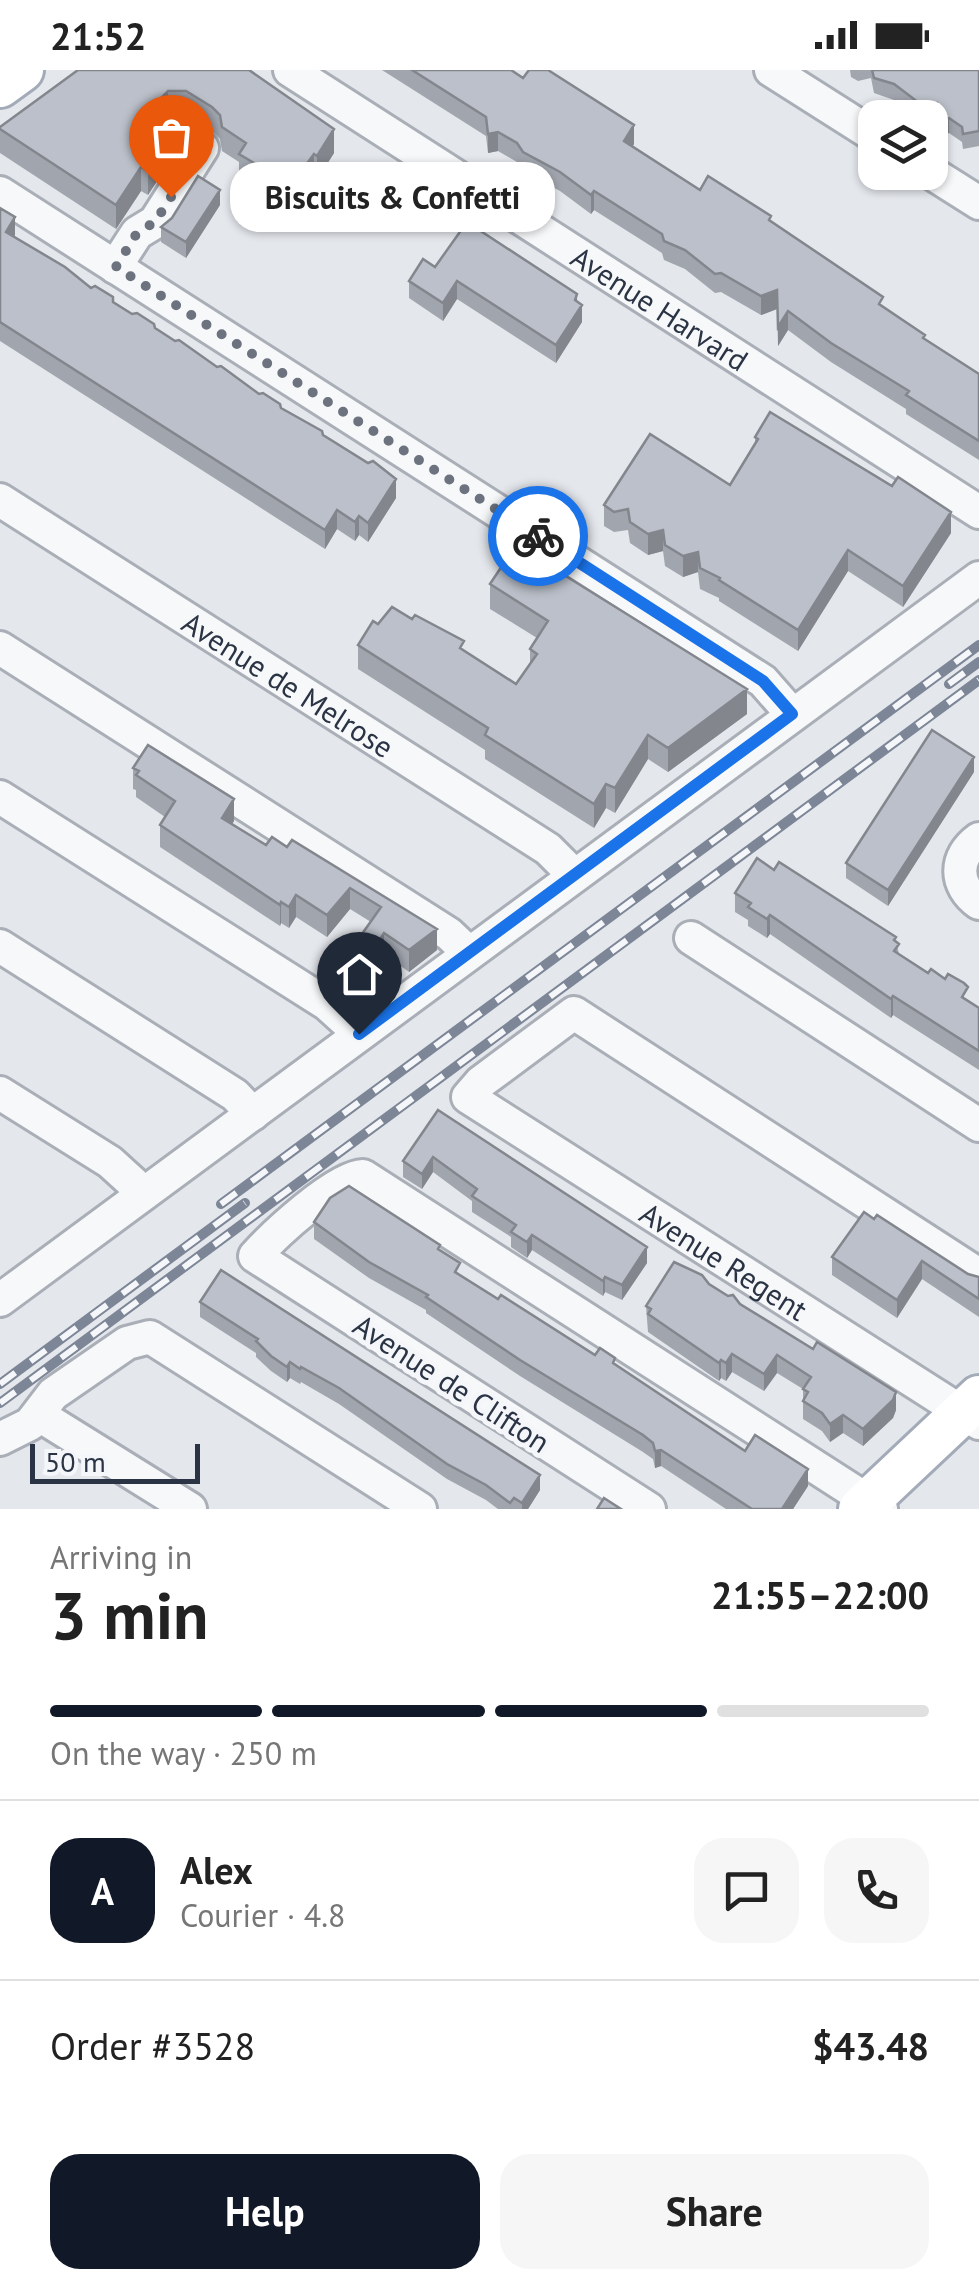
<!DOCTYPE html>
<html lang="en">
<head>
<meta charset="utf-8">
<style>
	body { margin:0; font-family:"PT Sans",sans-serif; background:#f6f6f6; color:#222; height:100vh; display:flex; flex-direction:column; font-size:38px; white-space:nowrap }
	* { box-sizing:border-box; margin:0 }
	p { font-size:32px; color:#767676 }
	.icon { flex:none; width:55px; height:55px; fill:none; stroke:currentColor; stroke-width:2; stroke-linecap:round; stroke-linejoin:round }
	.map { position:relative; height:1439px; overflow:hidden }
	.drawer { display:flex; flex-direction:column; background:#fff; flex:1 }
	.drawer>* { flex:none }
	.fabs { position:absolute; left:858px; top:30px; display:grid; gap:20px }
	.fabs a { display:grid; place-items:center; width:90px; height:90px; border-radius:20px; background:#fff; box-shadow:0 2px 8px #0004; font-size:50px }
	.scale { position:absolute; left:30px; bottom:25px; width:170px; box-sizing:border-box; padding-left:10px; border:5px solid #2b3445; border-top:0; font-size:28px; line-height:35px; white-space:nowrap; color:#2b3445; -webkit-text-stroke:8px #f4f6f9; paint-order:stroke }
	.pin { position:absolute; display:grid; place-items:center; width:85px; height:85px; color:#fff; margin:-102px -42px; border-radius:50% 50% 50% 0; rotate:-45deg; box-shadow:0 0 10px #0007 }
	.pin .icon { rotate:45deg }
	.courier { position:absolute; display:grid; place-items:center; width:100px; height:100px; margin:-50px; border:8px solid #1a73e8; border-radius:50%; background:#fff; color:#222; box-shadow:0 2px 12px #0007 }
	.bubble { position:absolute; height:70px; border-radius:30px; background:#fff; box-shadow:0 2px 8px #0004; font-size:32px; font-weight:800; line-height:70px; text-align:center }
	.headline em { font-style:normal; font-weight:800 }
	.headline div { display:flex; flex-direction:column-reverse }
	.headline { display:flex; align-items:center; justify-content:space-between; height:170px; padding:0 50px }
	h1 { font-size:65px; font-weight:800; line-height:75px }
	.bar { display:grid; grid-template-columns:repeat(4,1fr); gap:15px 10px; align-content:center; height:120px; padding:0 50px }
	.bar i { height:12px; border-radius:8px; background:#e0e0e0 }
	.bar .on { background:#111827 }
	.bar p { grid-column:span 4 }
	.line { display:flex; align-items:center; gap:25px; padding:0 50px; border-top:2px solid #e0e0e0 }
	.line div { flex:1 }
	.round { display:grid; place-items:center; flex:none; width:105px; height:105px; border-radius:30px; background:#f6f6f6 }
	.action { display:flex; gap:20px; margin-top:auto; padding:20px 50px }
	.action a { flex:1; height:115px; border-radius:30px; background:#111827; color:#fff; font-size:40px; font-weight:800; line-height:115px; text-align:center }
	.action a+a { background:#f6f6f6; color:#222 }
	.status { display:flex; justify-content:space-between; align-items:center; height:70px; padding:0 50px; background:#fff; direction:ltr }
	.status svg { height:28px; fill:currentColor }
	.map>svg:first-child { display:block }
	.lines { fill:none; stroke-linecap:round; stroke-linejoin:round }
	.minor-casing { stroke:#a9aeb7; stroke-width:38 }
	.major-casing { stroke:#a3abb8; stroke-width:48 }
	.minor { stroke:#f7f8fa; stroke-width:32 }
	.major { stroke:#fff; stroke-width:42 }
	.rail-casing { stroke:#7d8696; stroke-width:10 }
	.rail { stroke:#f4f6f9; stroke-width:6; stroke-dasharray:19; stroke-linecap:butt }
	.wall { fill:#a1a5ae }
	.shaded-wall { fill:#83868d }
	.building { fill:#bbc0ca; stroke:#83868d; stroke-width:2.5 }
	.done { stroke:#6c737f; stroke-width:10; stroke-dasharray:0 18 }
	.route { stroke:#1a73e8; stroke-width:12 }
	.labels { text-anchor:middle; dominant-baseline:central; stroke-width:10; stroke-linejoin:round; paint-order:stroke }
	.street-label { font-size:30px; fill:#2b3445; stroke:#f4f6f9 }
</style>
</head>
<body>
<div class="status"><b>21:52</b><svg viewBox="0 0 49 12"><path d="M0 12V9h3v3zM5 12V6h3v6zM10 12V3h3v9zM15 12V0h3v12zM26 1h20v11H26zM47 4h2v5h-2z"/></svg></div>
<div class="map">
<svg width="979" height="1439" viewBox="0 0 979 1439">
	<rect width="100%" height="100%" fill="#e4e7ec"/>
	<g class="lines">
		<g class="minor-casing">
			<g id="minor">
				<path id="s1" d="M 290,0 L 979,442"/>
				<path d="M 771,0 L 875,66"/>
				<path d="M 930,102 L 979,133"/>
				<path d="M 0,123 L 763,611 L 792,644"/>
				<path d="M 115,197 L 137,163 L 155,152 L 202,78 L 177,63"/>
				<path id="s2" d="M 0,430 L 548,779 L 574,805"/>
				<path d="M 0,578 L 449,864 L 469,883"/>
				<path d="M 0,727 L 327,934 L 359,963"/>
				<path d="M 979,769 C 954,787 954,815 979,833"/>
				<path d="M 691,868 L 979,1055"/>
				<path d="M 0,876 L 235,1025 L 253,1044"/>
				<path d="M 0,1023 L 110,1092 L 144,1123"/>
				<path id="s3" d="M 979,1205 L 574,943 L 481,1012 L 468,1027 L 979,1353"/>
				<path d="M 0,1230 L 979,508"/>
				<path d="M 39,1345 L 190,1439"/>
				<path d="M 0,1369 L 30,1354 L 53,1324 L 127,1273 L 150,1267 L 420,1439"/>
				<path d="M 649,1439 L 255,1186 C 274,1165 336,1107 363,1106 L 881,1439"/>
			</g>
		</g>
		<g class="major-casing">
			<path id="major" d="M 0,16 L 22,0
				M 860,1439 L 979,1327"/>
		</g>
		<use href="#minor" class="minor"/>
		<use href="#major" class="major"/>
		<g class="rail-casing">
			<path id="rail" d="M 949,614 L 979,592
				M 221,1134 L 979,575
				M 0,1314 L 245,1133
				M 0,1333 L 979,610"/>
		</g>
		<use href="#rail" class="rail"/>
	</g>
	<path class="wall" d="M 249,0 L 334,83 L 317,110 L 314,108 L 291,139 L 239,109 L 239,92 L 222,81 L 220,69 L 212,61 L 186,45 L 168,45 L 162,51 L 174,85 L 148,125 L 141,121 L 116,159 L 0,83 L 0,57 Z
		M 382,0 L 511,0 L 634,74 L 632,77 L 700,120 L 771,151 L 925,269 L 979,304 L 979,390 L 906,344 L 906,339 L 831,292 L 788,260 L 778,276 L 777,239 L 761,245 L 721,222 L 715,223 L 685,199 L 664,190 L 662,183 L 594,140 L 591,144 L 560,121 L 523,101 L 517,92 L 498,81 L 488,83 L 486,66 Z
		M 850,0 L 979,0 L 979,76 L 963,79 L 962,72 L 949,63 L 941,65 L 937,48 L 930,50 L 930,48 L 918,48 L 894,30 L 874,23 L 871,8 L 858,11 L 851,7 Z
		M 220,135 L 186,188 L 161,172 L 161,157 Z
		M 0,138 L 15,167 L 91,218 L 323,365 L 396,428 L 368,472 L 359,465 L 355,471 L 337,459 L 325,479 L 0,271 Z
		M 435,197 L 577,232 L 582,252 L 556,293 L 457,229 L 443,251 L 409,228 L 409,211 Z
		M 755,367 L 951,463 L 903,537 L 848,501 L 798,581 L 719,531 L 719,528 L 700,519 L 698,502 L 683,507 L 665,496 L 663,481 L 648,485 L 630,473 L 628,460 L 614,462 L 604,456 L 604,435 L 730,415 L 755,375 Z
		M 490,514 L 747,644 L 668,702 L 648,689 L 615,743 L 606,738 L 594,758 L 485,689 L 485,680 L 358,599 L 358,575 L 378,554 L 464,581 L 516,614 L 530,594 L 530,579 L 537,568 L 490,539 Z
		M 133,698 L 234,751 L 232,754 L 266,775 L 287,777 L 292,770 L 437,880 L 409,902 L 384,884 L 377,895 L 362,886 L 362,864 L 371,852 L 350,839 L 327,867 L 296,847 L 289,858 L 281,853 L 280,856 L 160,777 L 160,755 L 165,747 L 136,727 L 136,720 L 133,719 Z
		M 974,702 L 888,836 L 846,808 L 846,793 Z
		M 774,800 L 896,871 L 899,884 L 979,938 L 979,1000 L 893,945 L 891,948 L 770,864 L 767,868 L 748,856 L 748,850 L 735,842 L 735,823 Z
		M 438,1040 L 647,1193 L 622,1230 L 605,1222 L 603,1226 L 532,1180 L 527,1188 L 511,1177 L 511,1167 L 472,1142 L 472,1131 L 433,1102 L 422,1119 L 403,1107 L 403,1091 Z
		M 874,1149 L 968,1204 L 979,1207 L 979,1247 L 922,1209 L 897,1248 L 832,1205 L 832,1187 Z
		M 314,1152 L 440,1181 L 460,1205 L 498,1229 L 595,1285 L 615,1294 L 745,1381 L 808,1416 L 793,1439 L 726,1439 L 661,1396 L 655,1398 L 653,1389 L 643,1382 L 520,1306 L 426,1243 L 426,1240 L 369,1208 L 314,1169 Z
		M 709,1214 L 896,1340 L 893,1348 L 863,1376 L 843,1363 L 830,1372 L 822,1361 L 803,1349 L 803,1319 L 777,1303 L 764,1321 L 732,1302 L 726,1311 L 721,1308 L 719,1311 L 648,1262 L 646,1236 Z
		M 200,1232 L 540,1420 L 528,1439 L 498,1439 L 486,1430 L 447,1409 L 339,1334 L 301,1312 L 300,1314 L 290,1308 L 287,1312 L 271,1301 L 256,1287 L 256,1283 L 200,1247 Z"/>
	<path class="shaded-wall" d="M 168,21 L 168,45 L 159,54 L 157,40 L 159,30 Z
		M 937,33 L 937,48 L 930,50 L 930,48 L 923,48 L 923,36 Z
		M 949,48 L 949,63 L 941,65 L 941,50 Z
		M 634,55 L 634,74 L 624,90 L 624,71 Z
		M 334,59 L 334,83 L 317,110 L 317,86 Z
		M 174,61 L 174,85 L 148,125 L 148,101 Z
		M 498,62 L 498,81 L 488,83 L 488,64 Z
		M 314,84 L 314,108 L 291,139 L 291,115 Z
		M 141,97 L 141,121 L 116,159 L 116,135 Z
		M 220,120 L 220,135 L 186,188 L 186,172 Z
		M 594,121 L 594,140 L 591,144 L 591,125 Z
		M 15,147 L 15,166 L 6,162 Z
		M 457,211 L 457,229 L 443,251 L 443,233 Z
		M 777,220 L 777,239 L 761,245 L 761,226 Z
		M 577,224 L 577,243 L 582,235 L 582,252 L 556,293 L 556,275 Z
		M 788,241 L 788,260 L 778,276 L 778,257 Z
		M 396,409 L 396,428 L 368,472 L 368,453 Z
		M 337,440 L 337,459 L 325,479 L 325,460 Z
		M 951,442 L 951,463 L 903,537 L 903,516 Z
		M 359,446 L 359,465 L 355,471 L 355,452 Z
		M 663,460 L 663,481 L 648,485 L 648,464 Z
		M 848,480 L 848,501 L 798,581 L 798,560 Z
		M 698,482 L 698,502 L 683,507 L 683,486 Z
		M 747,619 L 747,644 L 668,702 L 668,678 Z
		M 648,665 L 648,689 L 615,743 L 615,718 Z
		M 974,687 L 974,702 L 888,836 L 888,820 Z
		M 606,714 L 606,738 L 594,758 L 594,734 Z
		M 234,729 L 234,751 L 222,769 L 222,748 Z
		M 350,818 L 350,839 L 327,867 L 327,845 Z
		M 296,825 L 296,847 L 289,858 L 289,837 Z
		M 281,832 L 281,853 L 280,856 L 280,835 Z
		M 770,845 L 770,864 L 767,868 L 767,849 Z
		M 437,859 L 437,880 L 409,902 L 409,880 Z
		M 384,863 L 384,884 L 377,895 L 377,874 Z
		M 893,926 L 893,945 L 891,948 L 891,929 Z
		M 433,1087 L 433,1102 L 422,1119 L 422,1104 Z
		M 532,1165 L 532,1180 L 527,1188 L 527,1172 Z
		M 647,1177 L 647,1193 L 622,1230 L 622,1215 Z
		M 922,1191 L 922,1209 L 897,1248 L 897,1230 Z
		M 605,1207 L 605,1222 L 603,1226 L 603,1211 Z
		M 732,1284 L 732,1302 L 726,1311 L 726,1293 Z
		M 777,1285 L 777,1303 L 764,1321 L 764,1304 Z
		M 721,1290 L 721,1308 L 719,1311 L 719,1293 Z
		M 290,1292 L 290,1308 L 287,1312 L 287,1297 Z
		M 896,1322 L 896,1340 L 893,1348 L 863,1376 L 863,1359 Z
		M 843,1345 L 843,1363 L 830,1372 L 830,1354 Z
		M 661,1380 L 661,1396 L 655,1398 L 655,1381 Z
		M 808,1399 L 808,1416 L 793,1439 L 782,1439 Z
		M 540,1405 L 540,1420 L 528,1439 L 522,1439 L 522,1433 Z"/>
	<path class="building" d="M 78,0 L 249,0 L 334,59 L 317,86 L 314,84 L 291,115 L 239,84 L 246,73 L 222,57 L 220,45 L 212,37 L 186,21 L 168,21 L 159,30 L 157,40 L 160,49 L 174,61 L 148,101 L 141,97 L 116,135 L 0,59 L 0,57 Z
		M 412,0 L 511,0 L 523,8 L 529,0 L 548,0 L 634,55 L 624,71 L 700,120 L 708,106 L 771,146 L 769,150 L 883,227 L 879,234 L 925,265 L 923,268 L 979,304 L 979,371 L 906,325 L 909,321 L 831,273 L 788,241 L 778,257 L 777,220 L 761,226 L 721,203 L 715,204 L 685,180 L 664,171 L 662,164 L 594,121 L 591,125 L 560,102 L 523,82 L 517,73 L 498,62 L 488,64 L 486,47 Z
		M 872,0 L 979,0 L 979,61 L 963,64 L 962,57 L 949,48 L 941,50 L 937,33 L 923,36 L 894,14 L 874,8 Z
		M 198,106 L 220,120 L 186,172 L 161,157 L 172,148 Z
		M 0,138 L 15,147 L 6,162 L 65,197 L 91,218 L 95,216 L 113,227 L 113,232 L 132,244 L 137,243 L 154,254 L 155,258 L 175,271 L 179,270 L 217,297 L 221,296 L 259,324 L 263,323 L 280,334 L 281,338 L 322,361 L 323,365 L 368,393 L 373,391 L 396,409 L 368,453 L 359,446 L 355,452 L 337,440 L 325,460 L 0,252 Z
		M 467,152 L 577,224 L 575,230 L 582,235 L 556,275 L 457,211 L 443,233 L 409,211 L 423,189 L 435,197 Z
		M 770,342 L 892,416 L 898,407 L 951,442 L 903,516 L 848,480 L 798,560 L 719,510 L 720,508 L 700,498 L 698,482 L 683,486 L 665,475 L 663,460 L 648,464 L 630,452 L 628,439 L 614,442 L 604,435 L 650,364 L 730,415 L 758,369 L 755,367 Z
		M 516,475 L 747,619 L 668,678 L 648,665 L 615,718 L 606,714 L 594,734 L 485,665 L 488,658 L 358,575 L 373,551 L 378,554 L 392,537 L 412,549 L 415,545 L 464,571 L 460,578 L 516,614 L 537,584 L 530,579 L 548,551 L 490,514 Z
		M 932,660 L 974,687 L 888,820 L 846,793 Z
		M 148,675 L 234,729 L 222,748 L 266,775 L 272,767 L 287,777 L 292,770 L 437,859 L 409,880 L 384,863 L 377,874 L 362,864 L 381,837 L 350,818 L 327,845 L 296,825 L 289,837 L 281,832 L 280,835 L 160,755 L 175,731 L 136,705 L 139,701 L 133,698 Z
		M 757,788 L 774,800 L 779,792 L 896,867 L 894,870 L 899,874 L 894,881 L 928,903 L 931,899 L 945,909 L 948,904 L 964,913 L 968,917 L 962,927 L 979,938 L 979,981 L 893,926 L 891,929 L 770,845 L 767,849 L 748,837 L 751,833 L 735,823 Z
		M 438,1040 L 647,1177 L 622,1215 L 605,1207 L 603,1211 L 532,1165 L 527,1172 L 511,1162 L 516,1155 L 472,1126 L 477,1119 L 433,1087 L 422,1104 L 403,1091 Z
		M 349,1116 L 440,1175 L 438,1179 L 460,1193 L 455,1202 L 498,1229 L 501,1225 L 595,1285 L 600,1278 L 615,1288 L 613,1293 L 745,1381 L 755,1365 L 808,1399 L 782,1439 L 752,1439 L 661,1380 L 655,1381 L 653,1373 L 643,1365 L 520,1290 L 426,1227 L 428,1225 L 369,1192 L 314,1152 L 330,1128 Z
		M 864,1142 L 874,1149 L 877,1145 L 968,1204 L 979,1207 L 979,1229 L 922,1191 L 897,1230 L 832,1187 Z
		M 674,1192 L 702,1205 L 709,1214 L 728,1226 L 733,1225 L 740,1234 L 813,1279 L 817,1272 L 896,1322 L 893,1330 L 863,1359 L 843,1345 L 830,1354 L 822,1343 L 803,1331 L 808,1322 L 803,1319 L 811,1307 L 777,1285 L 764,1304 L 732,1284 L 726,1293 L 721,1290 L 719,1293 L 648,1244 L 651,1239 L 646,1236 Z
		M 221,1200 L 540,1405 L 522,1433 L 514,1428 L 510,1433 L 486,1415 L 447,1394 L 339,1318 L 301,1297 L 300,1299 L 290,1292 L 287,1297 L 271,1286 L 256,1271 L 258,1269 L 200,1232 Z
		M 604,1428 L 621,1439 L 597,1439 Z"/>
	<g class="lines">
		<path class="done" d="M 171,127 L 155,152 L 137,163 L 116,197 L 538,466"/>
		<path class="route" d="M 359,964 L 792,644 L 763,611 L 538,466"/>
	</g>
	<g class="labels">
		<g class="street-label">
			<text stroke="none"><textPath href="#s1" startOffset="440">Avenue Harvard</textPath></text>
			<text stroke="none"><textPath href="#s2" startOffset="342">Avenue de Melrose</textPath></text>
			<text stroke="none"><textPath href="#s3" startOffset="922">Avenue Regent</textPath></text>
			<text transform="translate(452 1313) rotate(33)">Avenue de Clifton</text>
		</g>
	</g>
</svg>
<div class="fabs">
<a><svg class="icon" aria-label="layers" viewBox="0 0 24 24"><path d="M12 4l9 5-9 5-9-5zM3 14l9 5 9-5"/></svg></a>
</div>
<div class="scale">50 m</div>
<div class="pin" style="left:171px;top:127px;background:#ea580c"><svg class="icon" aria-label="bag" viewBox="0 0 24 24"><path d="M5 8h14l-1 12H6zM9 8a3 3 0 0 1 6 0"/></svg></div>
<div class="pin" style="left:359px;top:964px;background:#1f2937"><svg class="icon" aria-label="home" viewBox="0 0 24 24"><path d="M3 11l9-7 9 7M6 9v11h12V9"/></svg></div>
<div class="courier" style="left:538px;top:466px"><svg class="icon" aria-label="bike" viewBox="0 0 24 24"><circle cx="6" cy="16" r="4"/><circle cx="18" cy="16" r="4"/><path d="M6 16l4-8h5l3 8M10 8l3 8H6M13 5h3"/></svg></div>
<div class="bubble" style="left:230px;top:92px;width:325px">Biscuits &amp; Confetti</div>
</div>
<section class="drawer">
<div class="headline"><div><h1>3 min</h1><p>Arriving in</p></div><em>21:55–22:00</em></div>
<div class="bar"><i class="on"></i><i class="on"></i><i class="on"></i><i></i><p>On the way · 250 m</p></div>
<div class="line" style="height:180px"><b class="round" style="background:#111827;color:#fff">A</b><div><b>Alex</b><p>Courier · 4.8</p></div><a class="round"><svg class="icon" aria-label="chat" viewBox="0 0 24 24"><path d="M4 5h16v11H9l-5 4z"/></svg></a><a class="round"><svg class="icon" aria-label="phone" viewBox="0 0 24 24"><path d="M5 4h4l2 5-3 2q2 4 5 5l2-3 5 2v4C11 20 4 13 5 4z"/></svg></a></div>
<div class="line" style="height:130px"><div>Order #3528</div><b>$43.48</b></div>
<div class="action"><a>Help</a><a>Share</a></div>
</section>
</body>
</html>
